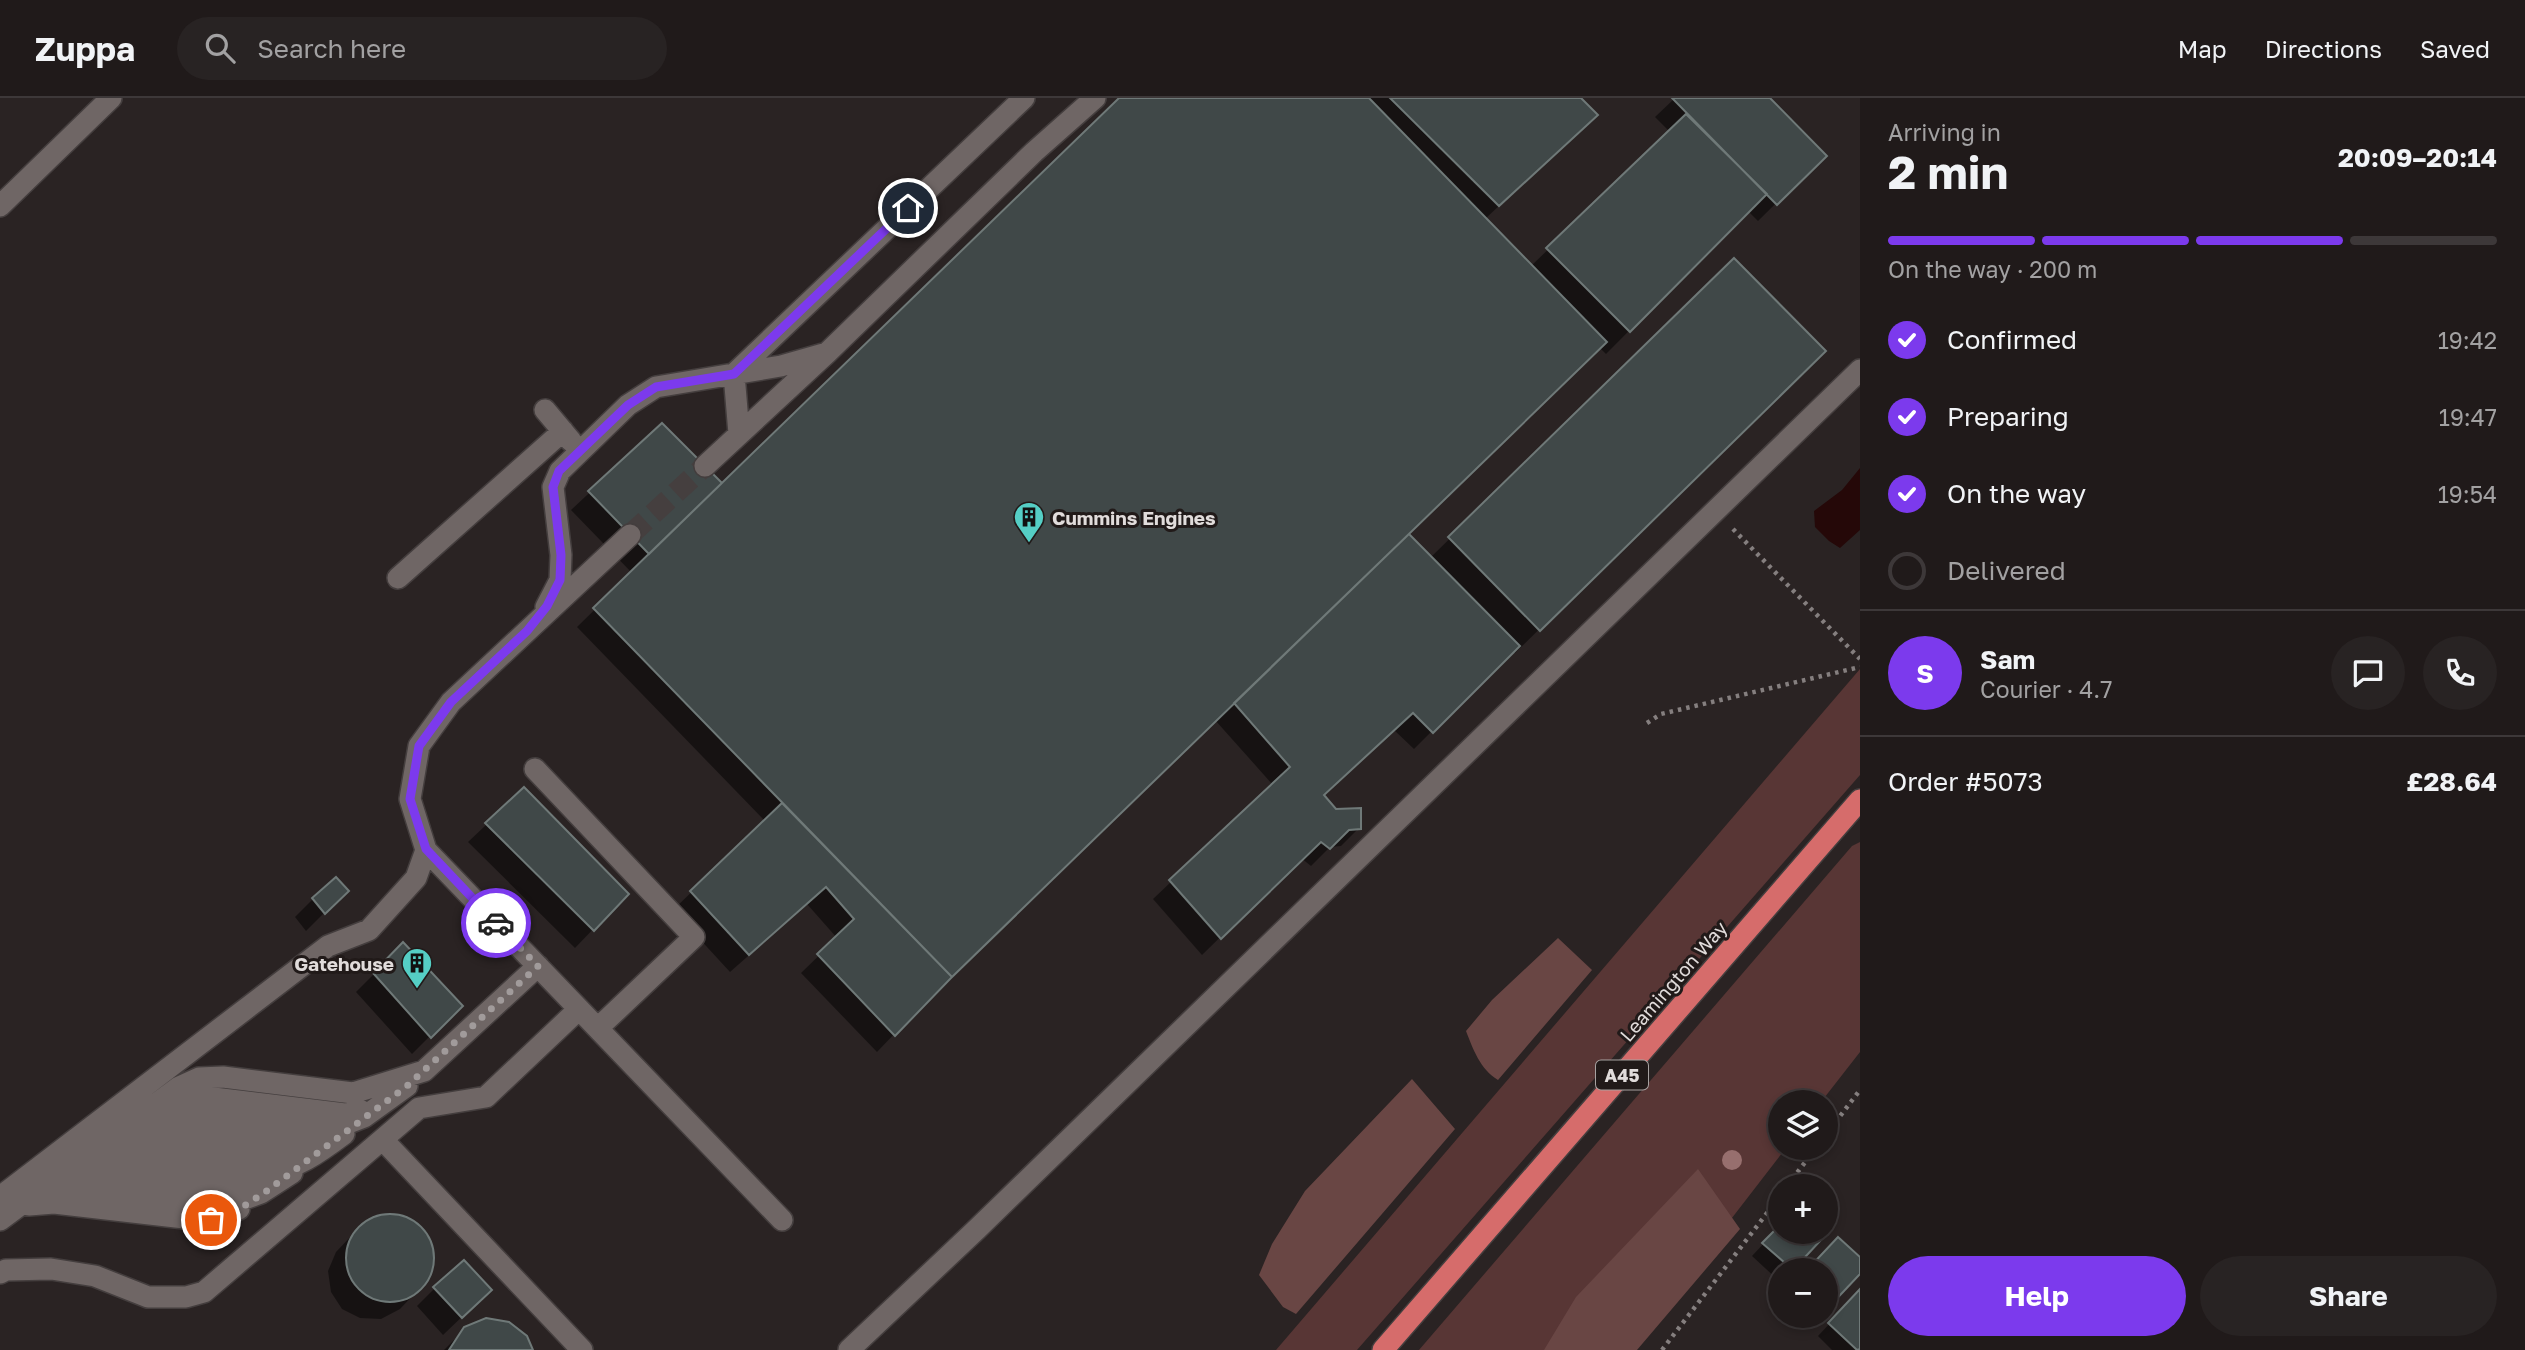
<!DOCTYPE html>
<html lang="en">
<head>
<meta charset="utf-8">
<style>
	body { margin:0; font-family:"Golos Text",sans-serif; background:#282323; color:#f1f3f6; height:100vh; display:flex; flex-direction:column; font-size:26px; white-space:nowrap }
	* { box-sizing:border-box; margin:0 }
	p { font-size:23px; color:#a2a1a2 }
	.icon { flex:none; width:38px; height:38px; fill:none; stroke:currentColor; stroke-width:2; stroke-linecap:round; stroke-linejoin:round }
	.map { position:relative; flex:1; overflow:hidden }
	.panel { display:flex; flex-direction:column; background:#201a1a; width:665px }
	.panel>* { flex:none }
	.buttons { position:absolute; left:1768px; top:992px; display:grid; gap:14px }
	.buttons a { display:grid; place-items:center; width:70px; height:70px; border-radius:50%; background:#201a1a; box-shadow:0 4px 10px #0003,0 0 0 2px #3d3839; font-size:35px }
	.pin { position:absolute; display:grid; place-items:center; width:60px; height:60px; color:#fff; margin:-30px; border:4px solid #fff; border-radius:50%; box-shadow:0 2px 7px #0007 }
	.courier { position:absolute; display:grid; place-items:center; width:70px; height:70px; margin:-35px; border:5px solid #7c3aed; border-radius:50%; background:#fff; color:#222; box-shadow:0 2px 9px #0007 }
	.head em { font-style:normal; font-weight:700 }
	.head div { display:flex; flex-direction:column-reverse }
	.head { display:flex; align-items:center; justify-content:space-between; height:119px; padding:0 28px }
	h1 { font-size:46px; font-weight:700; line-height:52px }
	.bar { display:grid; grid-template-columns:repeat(4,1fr); gap:10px 7px; align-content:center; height:84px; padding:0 28px }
	.bar i { height:9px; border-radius:5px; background:#3d3839 }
	.bar .on { background:#7c3aed }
	.bar p { grid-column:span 4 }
	.line { display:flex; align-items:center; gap:18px; padding:0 28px; border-top:2px solid #3d3839 }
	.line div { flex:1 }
	.round { display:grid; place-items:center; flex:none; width:74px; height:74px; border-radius:37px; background:#282323 }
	ol { padding:0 28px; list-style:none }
	li { display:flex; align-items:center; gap:21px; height:77px }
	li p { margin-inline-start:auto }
	li .icon { padding:7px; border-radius:50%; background:#7c3aed; color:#fff; stroke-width:4 }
	li:last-child { color:#a2a1a2 }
	li i { width:38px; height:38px; border:4px solid #3d3839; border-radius:50% }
	.primary-button { display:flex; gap:14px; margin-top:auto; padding:14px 28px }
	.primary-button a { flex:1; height:80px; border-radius:42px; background:#7c3aed; color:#fff; font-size:28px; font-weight:700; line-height:80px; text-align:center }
	.primary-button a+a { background:#282323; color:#f1f3f6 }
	header { display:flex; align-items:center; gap:42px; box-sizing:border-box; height:98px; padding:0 35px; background:#201a1a; border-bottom:2px solid #3d3839 }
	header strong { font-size:33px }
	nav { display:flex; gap:38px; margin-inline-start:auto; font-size:24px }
	.search { width:490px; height:63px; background:#282323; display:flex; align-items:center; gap:18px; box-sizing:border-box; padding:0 24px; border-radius:38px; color:#a2a1a2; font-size:26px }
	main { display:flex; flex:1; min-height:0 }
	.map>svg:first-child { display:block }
	.green { fill:#583635 }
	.forest { fill:#694644 }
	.water { fill:#250808 }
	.shadow { fill:#0007 }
	.building { fill:#404848; stroke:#6f7978; stroke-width:2 }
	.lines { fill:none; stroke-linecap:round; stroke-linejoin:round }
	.minor-tunnel { stroke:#453f3f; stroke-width:21; stroke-dasharray:21 10; stroke-linecap:butt }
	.minor-casing { stroke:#443e3e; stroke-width:24 }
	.highway-casing { stroke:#443e3e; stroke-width:24 }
	.path { stroke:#857f7f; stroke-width:4.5; stroke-dasharray:3.5 5; stroke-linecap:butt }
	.minor { stroke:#6f6665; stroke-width:21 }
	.highway { stroke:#d66c6b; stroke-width:21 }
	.tree { fill:#976f6e }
	.done { stroke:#a19b9b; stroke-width:7; stroke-dasharray:0 12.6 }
	.route { stroke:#7c3aed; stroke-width:9 }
	.labels { text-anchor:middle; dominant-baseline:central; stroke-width:6; stroke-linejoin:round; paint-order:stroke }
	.shield { fill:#211a19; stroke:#a7a2a1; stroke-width:2 }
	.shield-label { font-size:18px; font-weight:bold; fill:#e1dcdb }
	.poi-label { font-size:19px; font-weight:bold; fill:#e1dcdb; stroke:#211a19; text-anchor:start }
	.street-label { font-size:19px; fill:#e1dcdb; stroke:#211a19 }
</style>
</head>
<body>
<header>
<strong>Zuppa</strong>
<div class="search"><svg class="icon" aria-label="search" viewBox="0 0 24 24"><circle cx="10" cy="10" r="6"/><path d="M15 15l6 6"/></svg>Search here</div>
<nav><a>Map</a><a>Directions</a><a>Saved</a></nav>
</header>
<main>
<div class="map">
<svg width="1860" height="1252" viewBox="0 0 1860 1252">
	<rect width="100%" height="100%" fill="#2a2323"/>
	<path class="green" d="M 1860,571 L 1860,677 L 1357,1252 L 1276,1252 Z
		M 1860,744 L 1860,954 L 1821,1004 L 1780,1004 L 1780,1050 L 1786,1050 L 1630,1252 L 1419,1252 L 1852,748 Z"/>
	<path class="forest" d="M 1558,840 L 1592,872 L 1498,982 C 1480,971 1473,951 1466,933 L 1492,902 Z
		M 1412,981 L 1455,1031 L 1296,1216 L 1283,1209 L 1259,1177 L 1272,1146 L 1305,1093 Z
		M 1698,1071 L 1740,1131 L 1637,1252 L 1544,1252 L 1576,1199 Z"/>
	<path class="water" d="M 1860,370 L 1860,432 L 1840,450 L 1829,443 L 1815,429 L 1814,413 L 1842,392 Z"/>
	<path class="shadow" d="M 1122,0 L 1578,0 L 1572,40 L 1485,121 L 1531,168 L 1670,34 L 1655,19 L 1675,0 L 1768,0 L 1824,58 L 1758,123 L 1748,113 L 1606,256 L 1599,249 L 1406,436 L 1430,460 L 1734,162 L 1823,253 L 1515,555 L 1513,552 L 1414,651 L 1394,632 L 1323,698 L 1336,713 L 1359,730 L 1341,748 L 1330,749 L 1311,768 L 1301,760 L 1202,857 L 1153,801 L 1273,687 L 1215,622 L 943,885 L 877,954 L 801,875 L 837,840 L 807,806 L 730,874 L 673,812 L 765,723 L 577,529 L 632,475 L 571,412 L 662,327 L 722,388 Z
		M 524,691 L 627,796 L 575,850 L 468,744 Z
		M 346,793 L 306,833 L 295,819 L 313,801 Z
		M 403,847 L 460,908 L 412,956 L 356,894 Z
		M 390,1117 L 410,1121 L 426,1135 L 433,1155 L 430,1175 L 418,1192 L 400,1211 L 381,1221 L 360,1220 L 342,1211 L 331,1194 L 328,1173 L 336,1154 L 354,1135 L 370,1122 Z
		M 1780,1128 L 1780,1134 L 1825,1134 L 1831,1129 L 1790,1172 L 1780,1172 L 1779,1183 L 1752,1158 Z
		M 435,1190 L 490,1192 L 443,1237 L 417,1208 Z
		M 1860,1193 L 1860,1249 L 1857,1252 L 1832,1252 L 1818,1238 Z
		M 465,1231 L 531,1252 L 444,1252 Z"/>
	<path class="building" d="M 1119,0 L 1369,0 L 1607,244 L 952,879 L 593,510 Z
		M 1390,0 L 1581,0 L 1598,17 L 1499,108 Z
		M 1672,0 L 1770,0 L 1827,58 L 1777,107 Z
		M 1686,16 L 1767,96 L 1630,234 L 1546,150 Z
		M 1734,160 L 1826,253 L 1540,533 L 1448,439 Z
		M 662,325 L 722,385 L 649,456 L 588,393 Z
		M 1409,436 L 1520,548 L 1433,635 L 1413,615 L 1324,697 L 1336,711 L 1361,710 L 1361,731 L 1349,732 L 1330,751 L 1321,744 L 1221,841 L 1169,782 L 1290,669 L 1234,605 Z
		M 524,689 L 629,796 L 594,833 L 485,725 Z
		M 782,705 L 952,879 L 895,938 L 817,856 L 854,821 L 826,789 L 749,857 L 690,793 Z
		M 336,779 L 349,793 L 325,816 L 312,800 Z
		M 403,844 L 463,908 L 431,940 L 373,875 Z
		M346 1160a44 44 0 1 1 88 0a44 44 0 1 1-88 0Z
		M 1825,1122 L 1833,1129 L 1793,1172 L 1762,1145 L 1780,1127 L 1780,1134 L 1825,1134 Z
		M 1838,1139 L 1860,1159 L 1860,1176 L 1827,1211 L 1825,1209 L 1825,1172 L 1807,1172 Z
		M 464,1162 L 492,1192 L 462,1220 L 433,1189 Z
		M 1860,1191 L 1860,1251 L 1857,1252 L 1828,1225 Z
		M 486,1220 L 509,1224 L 527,1238 L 533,1252 L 449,1252 L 464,1229 Z"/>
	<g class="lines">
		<path class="minor-tunnel" d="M 630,437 L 705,368"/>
		<g class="minor-casing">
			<path id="minor" d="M 0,108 L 111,0
				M 734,276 L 1024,0
				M 734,276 L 739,336
				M 545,312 L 571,343
				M 705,368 L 828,254 L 1034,54 L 1095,0
				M 398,480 L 563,333
				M 546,509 L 560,482 L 561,457 L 553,389 L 560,373 L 628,307 L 656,289 L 781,268 L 823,256
				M 535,671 L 694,839 L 598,930
				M 426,752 L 782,1122
				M 168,1001 L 197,998 L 345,1016 L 362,1013
				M 143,1018 L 177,1013 L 333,1031 L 364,1019 L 407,988
				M 131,1031 L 156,1028 L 304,1046 L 322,1044
				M 383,1042 L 582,1252
				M 102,1048 L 124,1043 L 136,1044 L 283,1061 L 299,1059
				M 82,1063 L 93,1060 L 116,1058 L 264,1076 C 294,1073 320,1054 344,1036
				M 71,1076 L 96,1074 L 243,1091 L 261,1088
				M 40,1094 L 63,1089 L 74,1090 L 231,1106 L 261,1095 L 292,1075
				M 0,1099 L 328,848 L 369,832 L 416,780 L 426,752 L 410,701 L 419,648 L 451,604 L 630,437
				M 29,1107 L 54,1105 L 202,1122 L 223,1118 L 239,1111
				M 0,1122 L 179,989 L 199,980 L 223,979 L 353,995 L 424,973 L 538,868
				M 0,1175 L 6,1172 L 51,1171 L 95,1178 L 148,1199 L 186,1199 L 204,1194 L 419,1010 L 486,999 L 579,911
				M 849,1252 L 977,1131 L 1860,272"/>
		</g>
		<g class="highway-casing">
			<path id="highway" d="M 1383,1252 L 1860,702"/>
		</g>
		<path class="path" d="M 1733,431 L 1860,561
			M 1647,625 L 1661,616 L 1860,569
			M 1825,1038 L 1860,992
			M 1787,1088 L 1816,1050
			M 1662,1252 L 1780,1098"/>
		<use href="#minor" class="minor"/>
		<use href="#highway" class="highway"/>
	</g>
	<circle class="tree" cx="1732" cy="1062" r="10"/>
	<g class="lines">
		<path class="done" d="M 211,1122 L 241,1110 L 264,1095 L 407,988 L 538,868 L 496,825"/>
		<path class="route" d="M 496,825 L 426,751 L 410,701 L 419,648 L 451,604 L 527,533 L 547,508 L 560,482 L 561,457 L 553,389 L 559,373 L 628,307 L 656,289 L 734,276 L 908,110"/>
	</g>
	<defs>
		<g id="building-pin" transform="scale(1.575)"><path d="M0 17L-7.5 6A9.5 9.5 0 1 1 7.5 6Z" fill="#55cec5" stroke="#211a19"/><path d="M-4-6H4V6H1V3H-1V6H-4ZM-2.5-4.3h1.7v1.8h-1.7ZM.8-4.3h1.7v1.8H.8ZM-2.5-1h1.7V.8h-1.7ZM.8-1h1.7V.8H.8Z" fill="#111"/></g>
	</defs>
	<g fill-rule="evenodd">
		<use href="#building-pin" x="1029" y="419"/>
		<use href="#building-pin" x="417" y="865"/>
	</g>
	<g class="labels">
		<rect class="shield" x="1596" y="962.5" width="52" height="29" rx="5"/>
		<g class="shield-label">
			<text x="1622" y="977">A45</text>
		</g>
		<g class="poi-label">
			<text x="1052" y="419">Cummins Engines</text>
			<text x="394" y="865" text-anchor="end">Gatehouse</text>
		</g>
		<g class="street-label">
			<text transform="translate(1673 883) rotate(-49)">Leamington Way</text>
		</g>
	</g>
</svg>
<div class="buttons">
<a><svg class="icon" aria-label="layers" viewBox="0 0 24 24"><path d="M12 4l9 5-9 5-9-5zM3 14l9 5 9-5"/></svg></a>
<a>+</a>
<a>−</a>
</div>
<div class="pin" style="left:211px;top:1122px;background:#ea580c"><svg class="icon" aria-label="bag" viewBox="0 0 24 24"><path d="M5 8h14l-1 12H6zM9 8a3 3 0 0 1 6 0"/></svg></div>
<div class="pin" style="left:908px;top:110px;background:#1f2937"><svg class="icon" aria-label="home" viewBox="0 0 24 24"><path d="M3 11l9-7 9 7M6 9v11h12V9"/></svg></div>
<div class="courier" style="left:496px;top:825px"><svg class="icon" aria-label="car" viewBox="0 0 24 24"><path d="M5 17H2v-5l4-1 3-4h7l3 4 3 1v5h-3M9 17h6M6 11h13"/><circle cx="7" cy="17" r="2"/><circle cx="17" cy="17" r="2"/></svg></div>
</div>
<section class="panel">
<div class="head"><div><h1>2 min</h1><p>Arriving in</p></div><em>20:09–20:14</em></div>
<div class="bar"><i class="on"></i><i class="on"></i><i class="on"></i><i></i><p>On the way · 200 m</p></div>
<ol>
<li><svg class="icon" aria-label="check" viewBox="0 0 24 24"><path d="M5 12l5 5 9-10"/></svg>Confirmed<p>19:42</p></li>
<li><svg class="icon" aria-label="check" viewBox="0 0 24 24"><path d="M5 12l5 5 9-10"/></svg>Preparing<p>19:47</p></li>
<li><svg class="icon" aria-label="check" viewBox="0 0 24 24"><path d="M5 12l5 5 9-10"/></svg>On the way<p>19:54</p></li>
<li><i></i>Delivered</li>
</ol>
<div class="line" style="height:126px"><b class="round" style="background:#7c3aed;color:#fff">S</b><div><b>Sam</b><p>Courier · 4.7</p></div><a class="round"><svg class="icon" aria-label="chat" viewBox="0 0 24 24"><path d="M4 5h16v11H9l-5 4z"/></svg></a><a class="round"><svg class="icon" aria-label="phone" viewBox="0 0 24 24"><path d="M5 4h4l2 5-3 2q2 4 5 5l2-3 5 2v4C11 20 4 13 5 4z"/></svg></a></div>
<div class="line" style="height:91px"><div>Order #5073</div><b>£28.64</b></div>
<div class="primary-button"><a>Help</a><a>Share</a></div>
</section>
</main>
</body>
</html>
